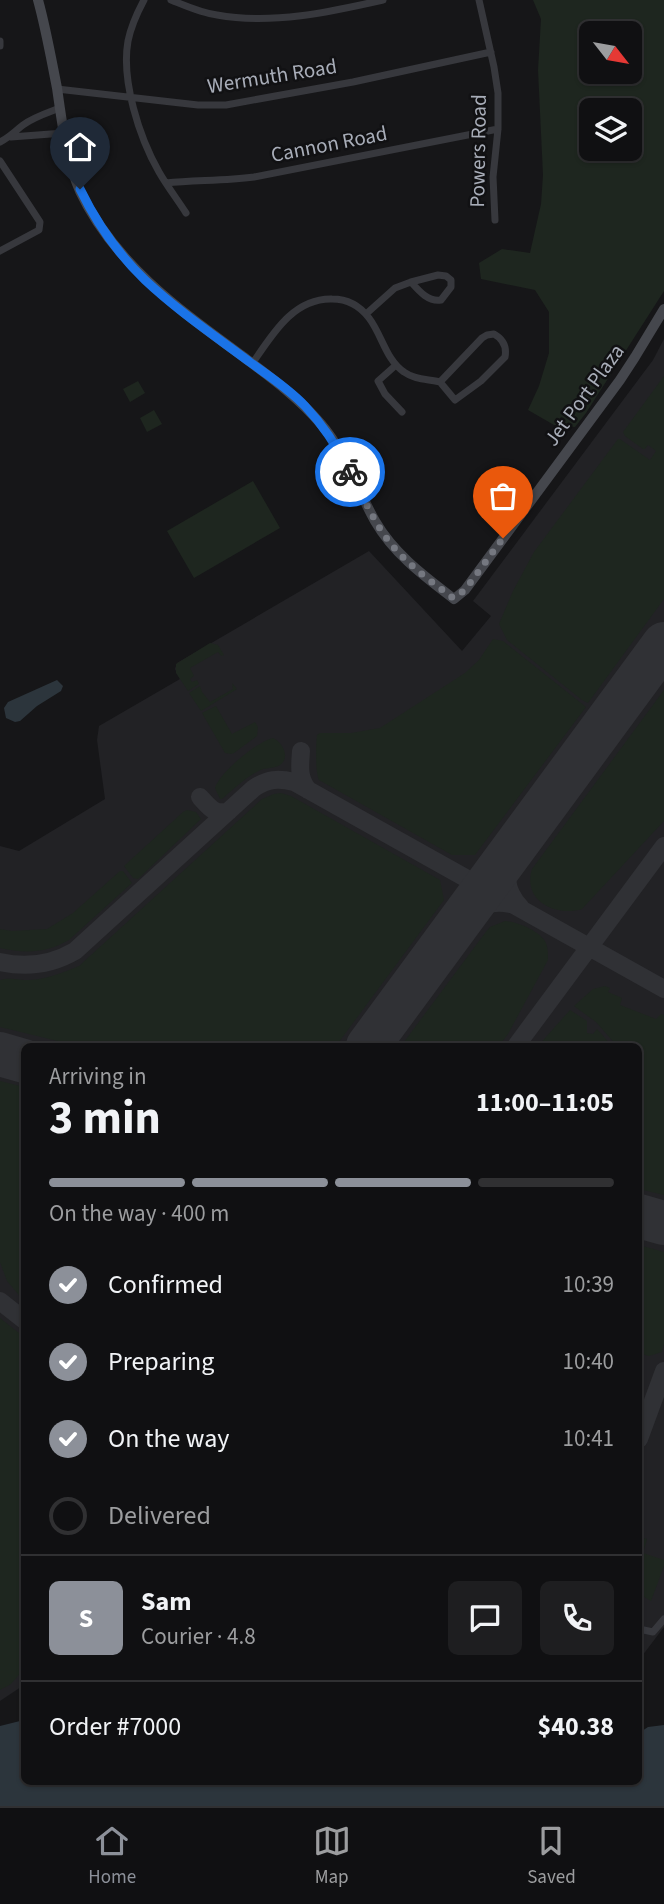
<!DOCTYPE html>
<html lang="en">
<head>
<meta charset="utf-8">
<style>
	body { margin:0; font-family:"Source Sans 3",sans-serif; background:#1e1e20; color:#f1f3f6; height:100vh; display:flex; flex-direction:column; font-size:26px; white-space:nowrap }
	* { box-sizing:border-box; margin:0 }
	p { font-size:23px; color:#9c9d9f }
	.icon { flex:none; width:38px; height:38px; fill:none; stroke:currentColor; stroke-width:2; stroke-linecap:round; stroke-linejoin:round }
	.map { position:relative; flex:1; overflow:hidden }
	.details { position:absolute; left:21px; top:1043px; width:621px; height:742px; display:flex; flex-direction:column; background:#101012; border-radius:10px; box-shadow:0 2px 5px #0004,0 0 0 2px #303032 }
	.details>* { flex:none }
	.needle { width:46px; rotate:121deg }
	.fabs { position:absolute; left:579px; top:21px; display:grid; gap:14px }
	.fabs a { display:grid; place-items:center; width:63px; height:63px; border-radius:10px; background:#101012; box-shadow:0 2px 5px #0004,0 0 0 2px #303032; font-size:35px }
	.pin { position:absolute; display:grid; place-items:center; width:60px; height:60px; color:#fff; margin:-72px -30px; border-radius:50% 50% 50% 0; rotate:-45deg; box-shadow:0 0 7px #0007 }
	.pin .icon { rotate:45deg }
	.courier { position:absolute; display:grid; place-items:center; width:70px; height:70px; margin:-35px; border:5px solid #1a73e8; border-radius:50%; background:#fff; color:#222; box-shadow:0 2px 9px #0007 }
	.summary em { font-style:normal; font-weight:700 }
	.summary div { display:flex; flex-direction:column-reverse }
	.summary { display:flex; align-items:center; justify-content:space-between; height:119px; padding:0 28px }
	h1 { font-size:46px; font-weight:700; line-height:52px }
	.bar { display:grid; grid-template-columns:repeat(4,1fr); gap:10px 7px; align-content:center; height:84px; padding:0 28px }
	.bar i { height:9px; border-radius:5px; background:#303032 }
	.bar .selected { background:#8c9099 }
	.bar p { grid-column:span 4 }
	.line { display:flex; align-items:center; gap:18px; padding:0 28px; border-top:2px solid #303032 }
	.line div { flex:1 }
	.round { display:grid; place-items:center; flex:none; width:74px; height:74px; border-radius:10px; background:#1e1e20 }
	ol { padding:0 28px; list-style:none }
	li { display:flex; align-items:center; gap:21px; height:77px }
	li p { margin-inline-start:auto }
	li .icon { padding:7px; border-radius:50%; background:#8c9099; color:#fff; stroke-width:4 }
	li:last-child { color:#9c9d9f }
	li i { width:38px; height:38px; border:4px solid #303032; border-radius:50% }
	.menu { display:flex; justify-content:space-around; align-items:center; height:98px; border-top:2px solid #303032; background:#101012; font-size:19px; color:#9c9d9f }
	.menu a { display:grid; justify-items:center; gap:4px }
	.menu .selected { color:#8c9099 }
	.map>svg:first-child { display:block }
	.built { fill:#222225 }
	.green { fill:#1e261f; fill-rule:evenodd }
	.water { fill:#2c353c }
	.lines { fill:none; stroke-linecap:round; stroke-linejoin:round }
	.taxiway { stroke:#303135; stroke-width:18 }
	.runway { stroke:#303135; stroke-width:44 }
	.street { stroke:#37383d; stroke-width:7 }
	.secondary { stroke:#45474d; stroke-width:10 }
	.done { stroke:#757880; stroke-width:7; stroke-dasharray:0 12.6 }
	.route { stroke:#1a73e8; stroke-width:9 }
	.labels { text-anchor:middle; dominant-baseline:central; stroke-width:5; stroke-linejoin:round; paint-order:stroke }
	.street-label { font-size:21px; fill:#a8adb8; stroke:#111113 }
</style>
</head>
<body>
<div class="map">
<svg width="664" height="1806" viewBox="0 0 664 1806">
	<rect width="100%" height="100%" fill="#161618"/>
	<path class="built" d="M 664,339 L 664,1627 L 639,1660 L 639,1046 L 24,1046 L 24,1685 L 0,1701 L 0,846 L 19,851 L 105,799 L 97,740 L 99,726 L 180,679 L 175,669 L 177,663 L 369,551 L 462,651 L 491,616 L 473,601 L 653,360 Z"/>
	<path class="green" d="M 533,0 L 664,0 L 664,291 L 586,413 L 575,427 L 554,425 L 528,410 L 539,386 L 549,353 L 549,312 L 535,290 L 481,279 L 479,263 L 502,249 L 530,253 L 541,204 L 543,175 L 538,70 L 541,19 ZM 592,33 L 630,33 L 630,72 L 592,72 ZM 592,110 L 630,110 L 630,149 L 592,149 Z
		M 664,376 L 664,599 L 588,703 L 582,700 L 507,640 L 499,624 L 513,591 L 534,552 L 618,439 L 620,439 L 650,460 L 656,451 L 648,445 L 645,449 L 643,449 L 625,436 L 623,432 Z
		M 138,381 L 145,393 L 130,402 L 123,389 Z
		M 154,410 L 162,424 L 147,432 L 140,418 Z
		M 253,481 L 280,528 L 194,578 L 167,531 Z
		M 493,639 L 503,641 L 586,707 L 475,855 L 452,855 L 319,780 C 315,772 316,744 317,735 L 320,733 L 351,733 L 380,728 L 465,673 L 479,660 Z
		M 210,643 L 218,645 L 224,655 L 221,656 L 218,652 L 190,668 L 194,676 L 190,679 L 192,682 L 197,680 L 199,684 L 188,691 L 176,673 L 176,664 Z
		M 232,683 L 237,689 L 201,711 L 189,693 L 200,686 L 202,692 L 210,702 L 233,689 Z
		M 664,690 L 664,821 L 582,909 C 556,917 522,901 532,869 Z
		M 216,706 L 232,734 L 255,722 L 258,727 L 257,736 L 234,753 L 231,754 L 225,753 L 202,713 Z
		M 273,738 C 282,742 291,757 280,765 C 276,768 268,768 263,769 C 248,775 235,788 222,799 L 220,799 L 215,788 C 219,773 258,741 273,738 Z
		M 281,793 L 291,796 L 440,880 L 444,900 L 336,1046 L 78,1046 L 0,1027 L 0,980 C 9,977 19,980 29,980 C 47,979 62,973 79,966 L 262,799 L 274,794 Z
		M 187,810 L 196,812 L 201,819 L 138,879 L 133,878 L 124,866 L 183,812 Z
		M 120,871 L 123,871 L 132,883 L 69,940 C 46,953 26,954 0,948 L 0,929 L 12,931 L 47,929 L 73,913 Z
		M 505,921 C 518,922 540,931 546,943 C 548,949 548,954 548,960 L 508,1034 L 499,1046 L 401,1046 L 485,933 L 490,927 Z
		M 605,986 L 610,988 L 608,992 L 622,998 L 620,1005 L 656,1019 L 661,1014 L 664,1015 L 664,1195 L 639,1189 L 639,1046 L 617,1046 L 596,1022 L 574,1006 L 593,989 Z
		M 570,1010 L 587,1021 L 587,1033 L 593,1034 L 597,1029 L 612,1046 L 538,1046 Z
		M 0,1081 L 24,1087 L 24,1301 L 7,1281 L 0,1262 Z
		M 639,1245 L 664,1252 L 664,1344 L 662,1352 L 649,1356 L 639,1353 Z
		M 0,1318 L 24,1337 L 24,1669 L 11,1684 L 0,1690 Z
		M 639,1537 L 647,1539 L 643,1553 L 664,1560 L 664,1566 L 651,1601 L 639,1594 Z"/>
	<path class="water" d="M 57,680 L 63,686 L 61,691 L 37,706 L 20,721 L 15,722 L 6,718 L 4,708 L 8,702 Z
		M 24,1720 L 24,1782 L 543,1782 L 558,1785 L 564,1782 L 639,1782 L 639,1733 L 648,1727 L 664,1725 L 664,1806 L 0,1806 L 0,1726 Z"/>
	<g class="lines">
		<path class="taxiway" d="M 301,751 C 300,766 298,778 308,790
			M 200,797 C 209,807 215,816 229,811
			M 515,847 C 504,870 503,889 521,908
			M 463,918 C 478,906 491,900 510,904
			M 0,962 C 27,968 51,965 75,951 L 254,788 C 268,779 278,778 294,782 L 664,989
			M 516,1046 L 664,846
			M 0,1301 L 24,1320
			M 639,1439 L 664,1371"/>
		<path class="runway" d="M 368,1046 L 664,644
			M 0,1054 L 24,1061
			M 639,1216 L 664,1223"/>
		<path class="street" d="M 144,0 C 137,13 131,26 128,41 C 121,80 139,137 159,172 C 167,186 177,199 186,213
			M 171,0 C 186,6 201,13 217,15 C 272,25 330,12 383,0
			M 479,0 L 494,67 L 498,93 L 498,129 L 493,177 L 495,220
			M 0,41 L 0,46
			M 57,89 L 198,105 L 226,105 L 353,82 L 491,52
			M 11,137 L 64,133
			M 0,142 C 10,137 15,131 23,125 C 34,117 47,113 60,108
			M 0,161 L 40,222 L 39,230 L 0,251
			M 166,183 C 195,180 224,181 254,177 L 498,129
			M 438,275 L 446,276 L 451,280 L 451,287 L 441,300 C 428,302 419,291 411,282 Z
			M 366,314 L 395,288 L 411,282
			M 494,334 C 503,339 507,346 505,357 L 481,381 L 455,400 L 440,382 L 482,338 L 487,335 Z
			M 252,364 C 272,335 293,298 332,299 C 347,299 360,306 369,318 C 382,335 386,360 404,372 C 415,380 428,379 440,382
			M 396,365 L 378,381 L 385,394 L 402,412
			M 639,1629 L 653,1632 L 664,1619"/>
		<path class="secondary" d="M 38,0 C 46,29 51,58 57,88 C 62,122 66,159 80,191 C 114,263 178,309 241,355 C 270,377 298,397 321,424 C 345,452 357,489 375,521 C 394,554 424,576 454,599 L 465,590 L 620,380 L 635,357 L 664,309"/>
	</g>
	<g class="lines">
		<path class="done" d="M 350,472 C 363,496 374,523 391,544 C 409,566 432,582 453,598 L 465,590 L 503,538"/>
		<path class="route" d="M 80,189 C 97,224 117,253 145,280 C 178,311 215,336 251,363 C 269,376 289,389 305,406 C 324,426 338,448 350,472"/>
	</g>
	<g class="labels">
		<g class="street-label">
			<text transform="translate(272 76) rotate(-9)">Wermuth Road</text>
			<text transform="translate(329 144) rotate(-11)">Cannon Road</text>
			<text transform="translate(478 151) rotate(-89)">Powers Road</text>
			<text transform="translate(584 395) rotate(-54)">Jet Port Plaza</text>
		</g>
	</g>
</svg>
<div class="fabs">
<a><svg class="needle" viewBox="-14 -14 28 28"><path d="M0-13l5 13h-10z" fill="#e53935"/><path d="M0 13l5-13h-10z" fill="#9c9d9f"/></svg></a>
<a><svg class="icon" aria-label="layers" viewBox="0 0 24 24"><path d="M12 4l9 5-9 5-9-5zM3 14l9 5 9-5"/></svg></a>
</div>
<div class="pin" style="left:503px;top:538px;background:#ea580c"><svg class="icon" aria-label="bag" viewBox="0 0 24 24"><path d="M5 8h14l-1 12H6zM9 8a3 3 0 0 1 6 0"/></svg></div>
<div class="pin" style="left:80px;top:189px;background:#1f2937"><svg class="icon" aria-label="home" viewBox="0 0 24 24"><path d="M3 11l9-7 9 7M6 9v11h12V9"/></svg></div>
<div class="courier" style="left:350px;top:472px"><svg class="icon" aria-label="bike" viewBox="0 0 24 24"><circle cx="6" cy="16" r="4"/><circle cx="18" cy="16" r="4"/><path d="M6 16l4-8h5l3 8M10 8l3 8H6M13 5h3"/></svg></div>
<section class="details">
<div class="summary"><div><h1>3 min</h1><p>Arriving in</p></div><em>11:00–11:05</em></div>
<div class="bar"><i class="selected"></i><i class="selected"></i><i class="selected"></i><i></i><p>On the way · 400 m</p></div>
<ol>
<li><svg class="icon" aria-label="check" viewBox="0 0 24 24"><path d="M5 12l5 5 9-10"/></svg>Confirmed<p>10:39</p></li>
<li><svg class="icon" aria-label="check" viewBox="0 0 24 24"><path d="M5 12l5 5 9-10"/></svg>Preparing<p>10:40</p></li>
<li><svg class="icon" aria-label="check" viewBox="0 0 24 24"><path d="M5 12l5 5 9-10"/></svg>On the way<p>10:41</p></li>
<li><i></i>Delivered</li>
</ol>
<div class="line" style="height:126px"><b class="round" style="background:#8c9099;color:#fff">S</b><div><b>Sam</b><p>Courier · 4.8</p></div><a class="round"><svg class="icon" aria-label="chat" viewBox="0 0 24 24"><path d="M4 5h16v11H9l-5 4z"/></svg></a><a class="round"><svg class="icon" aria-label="phone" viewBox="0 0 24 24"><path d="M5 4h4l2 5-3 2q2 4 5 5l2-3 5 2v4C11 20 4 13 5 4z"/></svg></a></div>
<div class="line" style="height:91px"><div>Order #7000</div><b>$40.38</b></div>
</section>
</div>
<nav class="menu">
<a class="selected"><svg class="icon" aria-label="home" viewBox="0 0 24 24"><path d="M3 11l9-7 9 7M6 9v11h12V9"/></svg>Home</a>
<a><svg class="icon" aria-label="map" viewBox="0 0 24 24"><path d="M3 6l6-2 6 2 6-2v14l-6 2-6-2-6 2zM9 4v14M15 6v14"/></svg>Map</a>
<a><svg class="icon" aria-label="saved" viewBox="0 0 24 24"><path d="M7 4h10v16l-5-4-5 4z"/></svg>Saved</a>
</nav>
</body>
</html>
